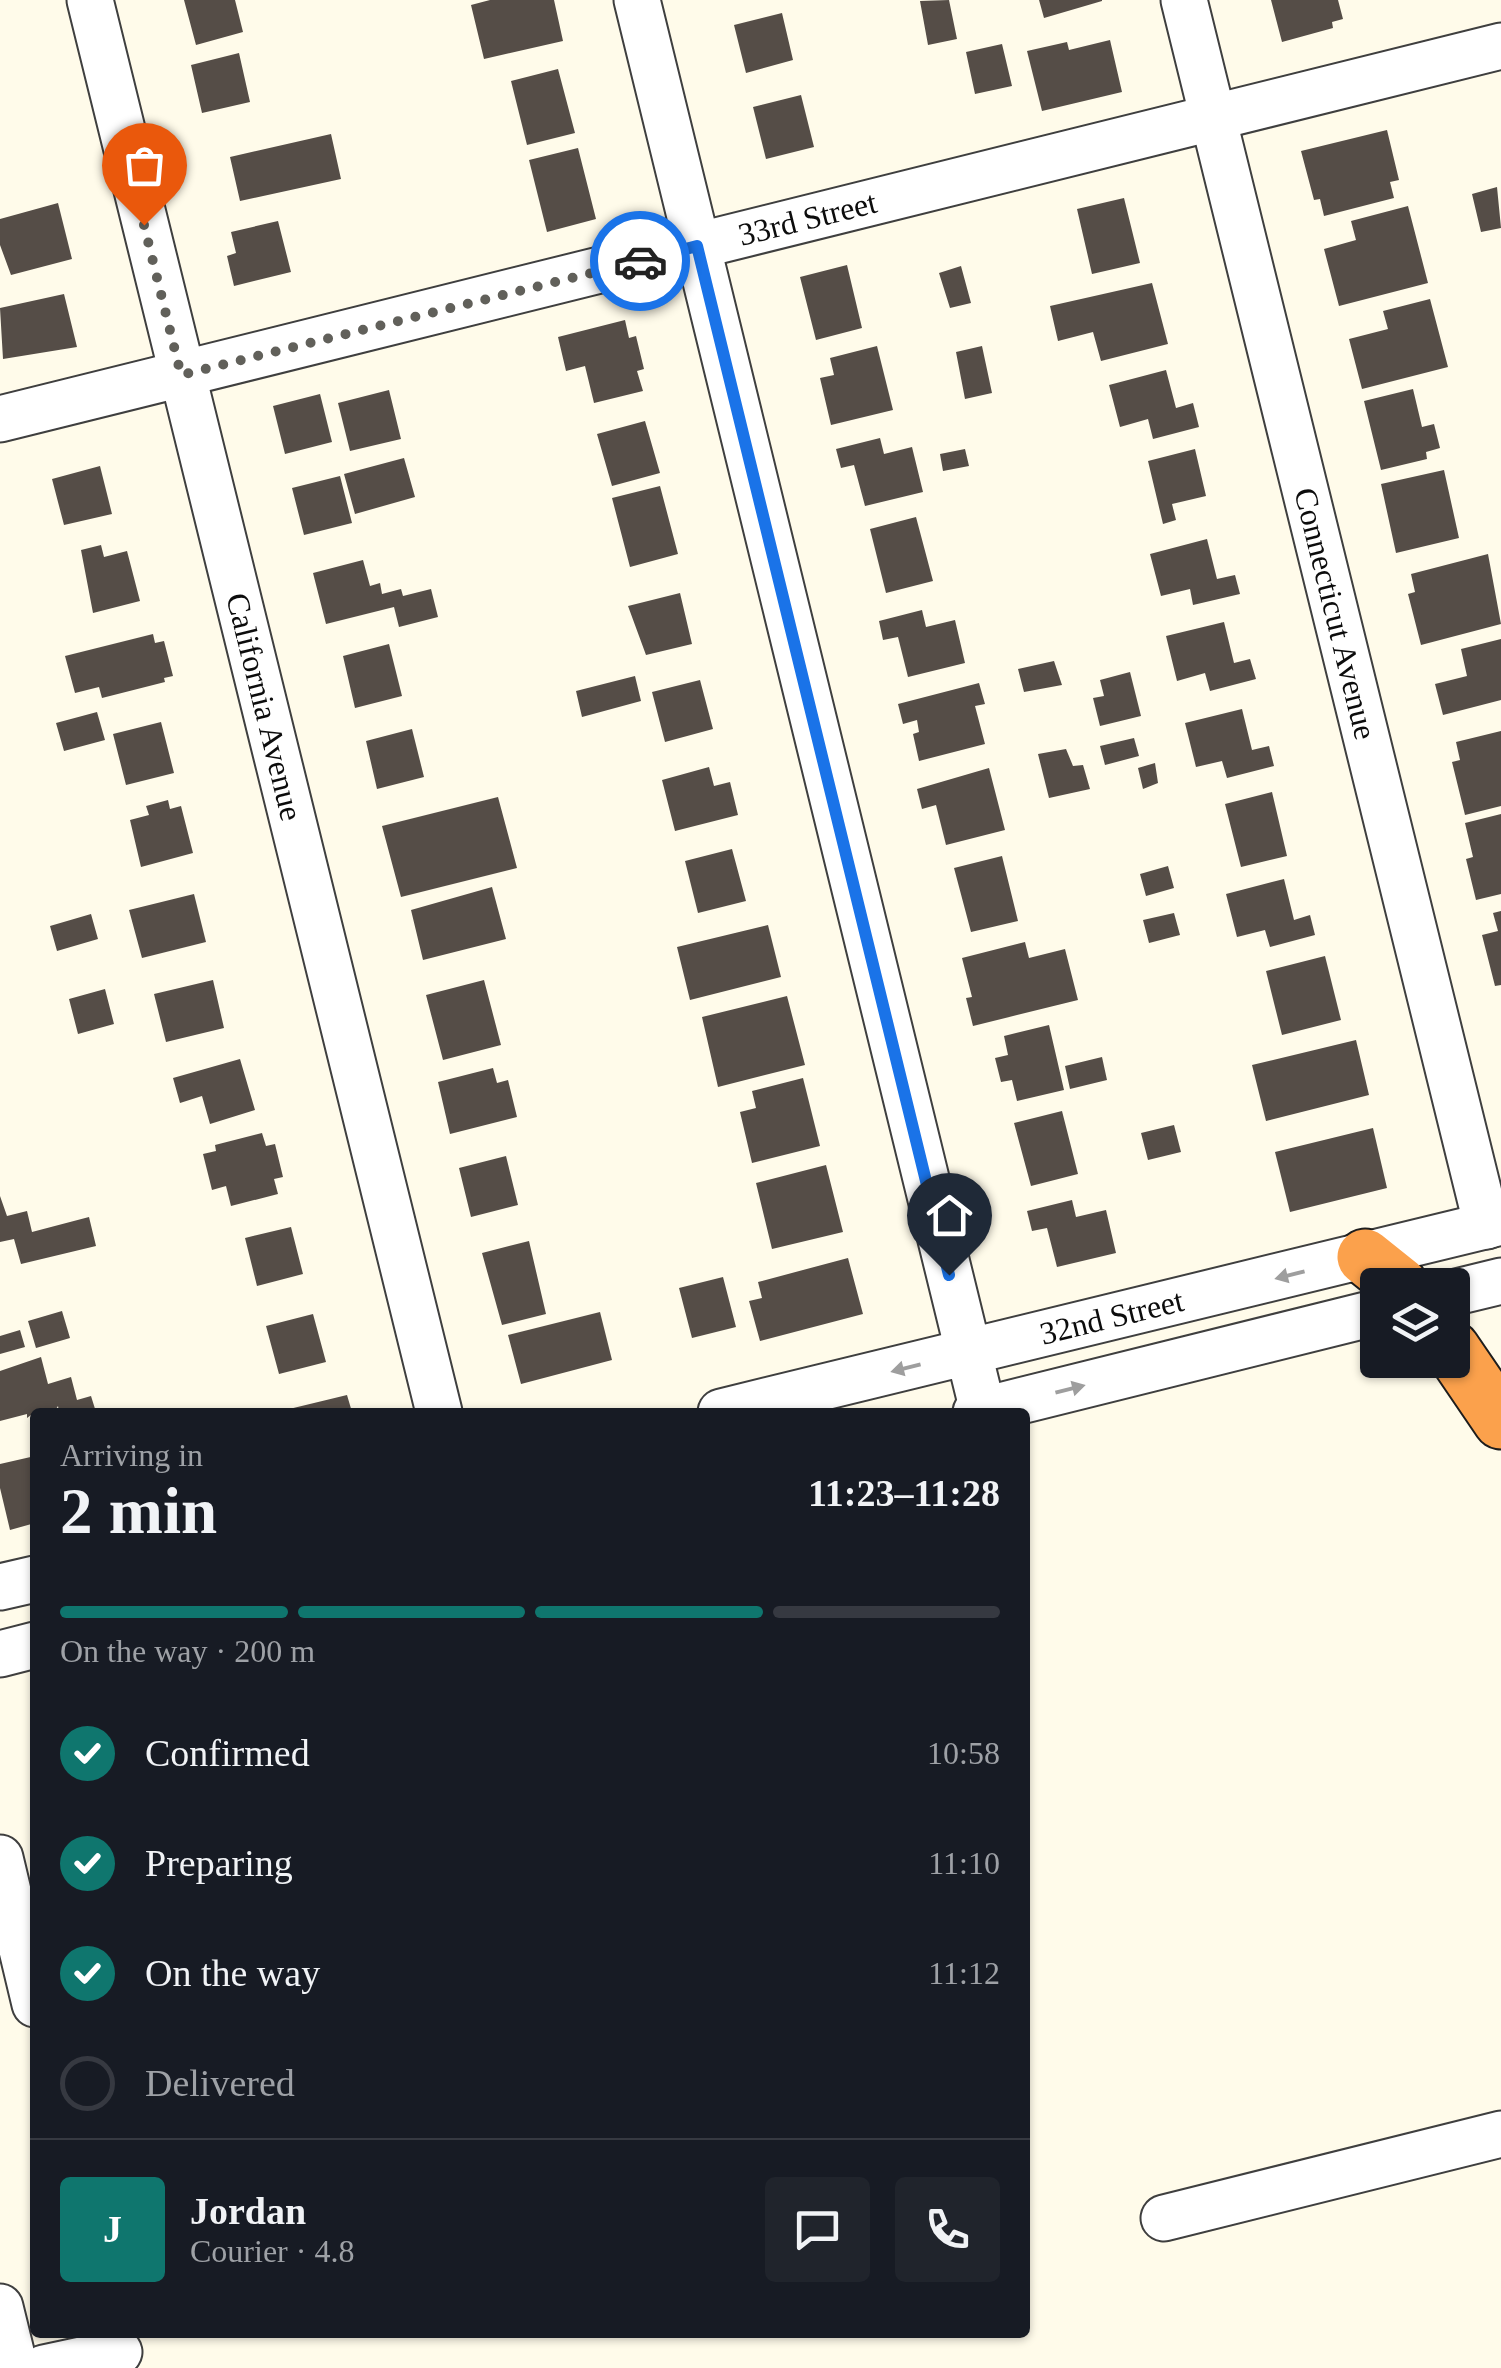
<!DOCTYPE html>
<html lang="en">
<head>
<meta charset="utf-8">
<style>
	body { margin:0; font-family:Georgia,serif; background:#20242c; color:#f1f3f6; height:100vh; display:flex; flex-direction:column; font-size:38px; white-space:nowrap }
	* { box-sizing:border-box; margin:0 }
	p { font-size:32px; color:#9ea1a6 }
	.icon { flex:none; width:55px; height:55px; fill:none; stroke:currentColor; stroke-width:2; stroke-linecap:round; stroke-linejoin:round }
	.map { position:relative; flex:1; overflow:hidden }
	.side { position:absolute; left:30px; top:1408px; width:1000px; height:930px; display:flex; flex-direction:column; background:#171b24; border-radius:10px; box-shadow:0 2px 8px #0004 }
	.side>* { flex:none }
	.tools { position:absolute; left:1360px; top:1268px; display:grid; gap:20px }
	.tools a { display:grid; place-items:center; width:110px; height:110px; border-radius:10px; background:#171b24; box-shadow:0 2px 8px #0004; font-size:50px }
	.pin { position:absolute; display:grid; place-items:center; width:85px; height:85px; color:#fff; margin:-102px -42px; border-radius:50% 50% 50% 0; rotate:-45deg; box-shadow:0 0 10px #0007 }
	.pin .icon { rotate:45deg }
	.courier { position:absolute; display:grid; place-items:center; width:100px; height:100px; margin:-50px; border:8px solid #1a73e8; border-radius:50%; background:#fff; color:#222; box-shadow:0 2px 12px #0007 }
	.overview em { font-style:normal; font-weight:600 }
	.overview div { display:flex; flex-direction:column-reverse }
	.overview { display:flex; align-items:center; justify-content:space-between; height:170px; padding:0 30px }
	h1 { font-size:65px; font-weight:600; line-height:75px }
	.bar { display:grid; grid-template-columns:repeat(4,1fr); gap:15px 10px; align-content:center; height:120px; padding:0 30px }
	.bar i { height:12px; border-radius:8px; background:#363941 }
	.bar .active { background:#0f766e }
	.bar p { grid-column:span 4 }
	.line { display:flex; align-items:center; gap:25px; padding:0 30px; border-top:2px solid #363941 }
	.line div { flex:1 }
	.round { display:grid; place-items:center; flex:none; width:105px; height:105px; border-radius:10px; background:#20242c }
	ol { padding:0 30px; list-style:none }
	li { display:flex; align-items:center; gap:30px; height:110px }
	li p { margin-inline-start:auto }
	li .icon { padding:10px; border-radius:50%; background:#0f766e; color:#fff; stroke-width:4 }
	li:last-child { color:#9ea1a6 }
	li i { width:55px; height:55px; border:5px solid #363941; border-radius:50% }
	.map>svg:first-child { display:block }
	.building { fill:#554d47 }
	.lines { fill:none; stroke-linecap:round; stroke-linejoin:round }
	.minor-casing { stroke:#3f3f3f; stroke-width:49 }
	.highway-casing { stroke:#1d1d1d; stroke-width:59 }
	.minor { stroke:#fff; stroke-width:45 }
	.highway { stroke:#fba14c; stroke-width:55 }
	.oneway { fill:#9e9e9e }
	.done { stroke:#61605a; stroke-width:10; stroke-dasharray:0 18 }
	.route { stroke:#1a73e8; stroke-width:12 }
	.labels { text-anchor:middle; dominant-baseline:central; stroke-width:10; stroke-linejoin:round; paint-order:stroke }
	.street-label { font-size:32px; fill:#0c0c0c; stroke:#fff }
</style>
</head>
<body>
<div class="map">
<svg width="1501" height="2368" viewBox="0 0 1501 2368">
	<rect width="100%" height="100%" fill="#fffbea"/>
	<path class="building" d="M 184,0 L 235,0 L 243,32 L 196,45 Z
		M 490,0 L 554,0 L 563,41 L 484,59 L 471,5 Z
		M 949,0 L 957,39 L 928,45 L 920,1 Z
		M 1039,0 L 1102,0 L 1102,1 L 1044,18 Z
		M 1271,0 L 1338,0 L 1343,19 L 1332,22 L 1333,28 L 1282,42 Z
		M 782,13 L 793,60 L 746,73 L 734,25 Z
		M 1110,40 L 1122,92 L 1042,111 L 1027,51 L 1067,42 L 1069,50 Z
		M 1002,44 L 1012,86 L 975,94 L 966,52 Z
		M 239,53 L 250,102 L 202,113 L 191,65 Z
		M 558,69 L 575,133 L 527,145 L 511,81 Z
		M 801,95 L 814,147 L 766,159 L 753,107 Z
		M 1387,130 L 1399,180 L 1390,182 L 1394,198 L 1324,216 L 1320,199 L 1314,200 L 1301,151 Z
		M 331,134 L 341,179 L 240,201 L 230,157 Z
		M 578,148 L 596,219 L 547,232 L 529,160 Z
		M 1497,187 L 1501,228 L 1481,232 L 1472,194 Z
		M 1124,198 L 1140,263 L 1092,274 L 1077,209 Z
		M 58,203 L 72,259 L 11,275 L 0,245 L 0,219 Z
		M 1408,206 L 1428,283 L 1339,306 L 1324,249 L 1356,240 L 1351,221 Z
		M 278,221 L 291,272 L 234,286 L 227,256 L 236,253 L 231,232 Z
		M 847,265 L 862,328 L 816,340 L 800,277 Z
		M 961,266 L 971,303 L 950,308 L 939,273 Z
		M 1152,283 L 1168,344 L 1101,361 L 1093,332 L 1058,341 L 1050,306 Z
		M 64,294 L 77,347 L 3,359 L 0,308 Z
		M 1430,299 L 1448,367 L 1362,389 L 1349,339 L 1388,329 L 1383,311 Z
		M 625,320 L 629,338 L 636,336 L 644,369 L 637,371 L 643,391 L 594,403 L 585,366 L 566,371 L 558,337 Z
		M 877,346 L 893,410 L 831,425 L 820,378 L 834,375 L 830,358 Z
		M 982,346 L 992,393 L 965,399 L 956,352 Z
		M 1166,370 L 1176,408 L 1193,403 L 1199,427 L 1153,439 L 1148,419 L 1120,427 L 1109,385 Z
		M 1413,389 L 1422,427 L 1434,424 L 1440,448 L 1426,452 L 1427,459 L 1381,470 L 1364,401 Z
		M 389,390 L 401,439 L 350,451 L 338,403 Z
		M 320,394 L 332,442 L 285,454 L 273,406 Z
		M 645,421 L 660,473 L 612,486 L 597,434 Z
		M 880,438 L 884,454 L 912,447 L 923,492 L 865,506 L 854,465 L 841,468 L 836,449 Z
		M 965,449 L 969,466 L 943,471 L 940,454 Z
		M 1195,449 L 1206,496 L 1172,504 L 1176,520 L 1163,524 L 1148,461 Z
		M 404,458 L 415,497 L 355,514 L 344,474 Z
		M 100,466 L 112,514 L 64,525 L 52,479 Z
		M 1444,470 L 1459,538 L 1396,553 L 1381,484 Z
		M 340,476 L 352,523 L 304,535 L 292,488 Z
		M 660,486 L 678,554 L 630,567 L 612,498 Z
		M 916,517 L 933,581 L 886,593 L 870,529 Z
		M 1207,539 L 1217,579 L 1235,575 L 1240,594 L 1193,605 L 1190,589 L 1161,596 L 1150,554 Z
		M 101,545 L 104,557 L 127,551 L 140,601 L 93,613 L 81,550 Z
		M 1488,554 L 1501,624 L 1421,645 L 1408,594 L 1415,592 L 1411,574 Z
		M 363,560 L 370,586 L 380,583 L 382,594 L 401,589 L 403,596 L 431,589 L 438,617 L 399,627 L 394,607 L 326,624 L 313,573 Z
		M 680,593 L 692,644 L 646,655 L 628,606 Z
		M 922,610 L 926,627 L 955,620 L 965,663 L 908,677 L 898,637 L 883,640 L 879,621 Z
		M 1224,622 L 1234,663 L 1250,659 L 1256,679 L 1210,691 L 1205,673 L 1177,681 L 1166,636 Z
		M 153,634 L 155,643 L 164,641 L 173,676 L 164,678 L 165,682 L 102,698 L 99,687 L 75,693 L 65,656 Z
		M 1501,639 L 1501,700 L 1443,715 L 1435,684 L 1467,676 L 1461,649 Z
		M 389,644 L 402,696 L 355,708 L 343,656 Z
		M 1054,661 L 1062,685 L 1024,692 L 1018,669 Z
		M 1130,672 L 1141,716 L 1100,726 L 1093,698 L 1104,696 L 1100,680 Z
		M 635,676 L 641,701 L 582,717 L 576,691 Z
		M 700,680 L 713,729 L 665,742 L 652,692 Z
		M 979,683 L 985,704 L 975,706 L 985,744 L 919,761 L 913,734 L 919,732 L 917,720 L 903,724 L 898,704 Z
		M 1242,709 L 1252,750 L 1269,746 L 1274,766 L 1227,778 L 1222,761 L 1196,767 L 1185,723 Z
		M 97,712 L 105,740 L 64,751 L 56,723 Z
		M 161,722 L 174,773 L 126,785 L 113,734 Z
		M 412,729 L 424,777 L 377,789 L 366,741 Z
		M 1501,731 L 1501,806 L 1465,815 L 1452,762 L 1460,760 L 1456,742 Z
		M 1134,738 L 1139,756 L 1105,765 L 1100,746 Z
		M 1066,749 L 1073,766 L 1083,765 L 1090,789 L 1049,798 L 1038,754 Z
		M 1155,763 L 1158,783 L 1143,789 L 1138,768 Z
		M 709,767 L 714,786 L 730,782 L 738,815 L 675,831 L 662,780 Z
		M 989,768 L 1005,830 L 946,845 L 936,805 L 922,809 L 917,789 Z
		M 1272,792 L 1287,856 L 1241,867 L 1225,804 Z
		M 498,797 L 517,868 L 401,897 L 382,826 Z
		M 168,800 L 170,809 L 181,806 L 193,853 L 141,867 L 130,820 L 149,815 L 146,806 Z
		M 1501,814 L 1501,894 L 1476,900 L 1466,859 L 1473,857 L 1465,823 Z
		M 732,849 L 746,901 L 698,913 L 685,861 Z
		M 1002,856 L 1018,921 L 971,932 L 954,868 Z
		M 1168,866 L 1174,888 L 1146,896 L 1140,874 Z
		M 1284,879 L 1294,920 L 1310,915 L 1315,935 L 1270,947 L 1265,930 L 1237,937 L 1226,894 Z
		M 492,887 L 506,939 L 423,960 L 411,910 Z
		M 194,894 L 206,942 L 142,958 L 129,910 Z
		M 1501,911 L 1501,985 L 1495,986 L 1482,935 L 1498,931 L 1493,913 Z
		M 1174,913 L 1180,935 L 1149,943 L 1143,920 Z
		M 91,914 L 98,939 L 57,951 L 50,926 Z
		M 768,925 L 781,977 L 690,1000 L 677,947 Z
		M 1025,942 L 1029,958 L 1065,949 L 1078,1000 L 973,1026 L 966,998 L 972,997 L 962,958 Z
		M 1325,956 L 1341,1020 L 1282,1035 L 1266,971 Z
		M 213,980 L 224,1028 L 166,1042 L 154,994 Z
		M 484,980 L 501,1045 L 443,1060 L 426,995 Z
		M 105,989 L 114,1024 L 78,1034 L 69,999 Z
		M 787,996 L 805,1065 L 718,1087 L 702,1017 Z
		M 1049,1025 L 1064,1090 L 1017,1101 L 1012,1080 L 1001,1082 L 995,1058 L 1008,1055 L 1004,1036 Z
		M 1356,1040 L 1369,1095 L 1266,1121 L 1252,1065 Z
		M 1102,1057 L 1107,1080 L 1070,1089 L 1065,1066 Z
		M 240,1059 L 255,1110 L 210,1124 L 202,1096 L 180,1103 L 173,1078 Z
		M 493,1068 L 497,1083 L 508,1080 L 517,1117 L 450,1134 L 438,1082 Z
		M 803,1078 L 820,1146 L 752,1163 L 740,1112 L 756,1108 L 752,1091 Z
		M 1062,1111 L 1078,1174 L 1031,1186 L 1014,1123 Z
		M 1174,1125 L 1181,1152 L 1148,1160 L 1141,1133 Z
		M 1373,1128 L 1387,1188 L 1290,1212 L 1275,1152 Z
		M 262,1133 L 266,1146 L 275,1144 L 283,1177 L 274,1179 L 278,1194 L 231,1206 L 226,1186 L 212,1190 L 203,1154 L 216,1151 L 215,1145 Z
		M 506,1156 L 518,1205 L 471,1217 L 459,1168 Z
		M 826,1165 L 843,1232 L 772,1249 L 756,1183 Z
		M 0,1196 L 7,1216 L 27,1211 L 32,1232 L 89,1217 L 96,1246 L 21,1264 L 14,1239 L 0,1242 Z
		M 1072,1200 L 1076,1217 L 1106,1210 L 1116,1253 L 1057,1267 L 1047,1228 L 1032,1231 L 1027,1211 Z
		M 291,1227 L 303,1274 L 257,1286 L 245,1238 Z
		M 529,1241 L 546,1314 L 502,1325 L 482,1253 Z
		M 848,1258 L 863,1314 L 760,1341 L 749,1301 L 762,1298 L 758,1282 Z
		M 723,1277 L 736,1327 L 692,1338 L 679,1288 Z
		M 62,1311 L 70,1338 L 36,1348 L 28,1321 Z
		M 600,1312 L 612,1360 L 521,1384 L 508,1335 Z
		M 313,1314 L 326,1362 L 279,1374 L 266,1326 Z
		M 20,1330 L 25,1347 L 0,1354 L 0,1336 Z
		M 41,1357 L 48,1384 L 71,1377 L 77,1400 L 91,1396 L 96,1412 L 59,1412 L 58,1406 L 54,1412 L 35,1412 L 27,1418 L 27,1414 L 0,1421 L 0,1371 Z
		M 347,1395 L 352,1412 L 282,1412 L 281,1411 Z
		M 35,1456 L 35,1523 L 10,1530 L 0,1488 L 0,1464 Z"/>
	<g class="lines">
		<g class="minor-casing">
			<g id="minor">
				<path id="s1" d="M 90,0 L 439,1412"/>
				<path d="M 637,0 L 983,1411"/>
				<path id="s2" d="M 1184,0 L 1487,1226"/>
				<path id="s3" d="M 0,419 L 1501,46"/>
				<path d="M 1452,1293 L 1501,1281"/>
				<path id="s4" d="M 721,1412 L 1501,1222"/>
				<path d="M 976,1412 L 1378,1312"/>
				<path d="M 0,1587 L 35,1579"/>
				<path d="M 0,1654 L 35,1645"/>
				<path d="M 0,1858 L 35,2004"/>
				<path d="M 1164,2218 L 1501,2134"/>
				<path d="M 0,2307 L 15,2368"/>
				<path d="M 44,2368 L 119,2352"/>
			</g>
		</g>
		<g class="highway-casing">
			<path id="highway" d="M 1365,1257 L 1400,1285
				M 1452,1349 L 1501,1421"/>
		</g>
		<use href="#minor" class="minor"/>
		<use href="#highway" class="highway"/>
	</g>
	<defs><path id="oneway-solid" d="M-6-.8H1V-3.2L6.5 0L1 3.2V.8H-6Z" transform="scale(2.5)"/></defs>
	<g class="oneway">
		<use href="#oneway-solid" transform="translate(1290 1275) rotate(166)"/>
		<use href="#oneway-solid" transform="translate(906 1368) rotate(166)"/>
		<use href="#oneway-solid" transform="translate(1070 1389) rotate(-14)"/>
	</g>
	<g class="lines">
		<path class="done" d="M 144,225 L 181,375 L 640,261"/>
		<path class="route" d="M 640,261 L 697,246 L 949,1275"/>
	</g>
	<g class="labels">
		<g class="street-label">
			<text stroke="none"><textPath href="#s3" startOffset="832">33rd Street</textPath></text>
			<text stroke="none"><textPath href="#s2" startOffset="632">Connecticut Avenue</textPath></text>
			<text stroke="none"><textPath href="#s1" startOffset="728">California Avenue</textPath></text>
			<text stroke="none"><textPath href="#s4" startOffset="402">32nd Street</textPath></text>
		</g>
	</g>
</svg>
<div class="tools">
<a><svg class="icon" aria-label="layers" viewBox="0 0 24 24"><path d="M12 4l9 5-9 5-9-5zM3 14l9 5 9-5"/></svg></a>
</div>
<div class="pin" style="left:144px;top:225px;background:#ea580c"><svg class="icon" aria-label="bag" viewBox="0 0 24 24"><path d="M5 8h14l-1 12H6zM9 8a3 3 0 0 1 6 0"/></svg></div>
<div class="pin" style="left:949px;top:1275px;background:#1f2937"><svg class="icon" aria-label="home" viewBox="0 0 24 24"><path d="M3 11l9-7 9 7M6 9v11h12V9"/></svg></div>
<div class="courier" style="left:640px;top:261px"><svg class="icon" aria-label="car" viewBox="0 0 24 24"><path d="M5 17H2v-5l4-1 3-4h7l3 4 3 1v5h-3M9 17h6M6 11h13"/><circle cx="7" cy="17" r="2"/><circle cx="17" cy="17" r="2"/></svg></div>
<section class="side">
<div class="overview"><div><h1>2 min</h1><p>Arriving in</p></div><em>11:23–11:28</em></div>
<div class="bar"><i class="active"></i><i class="active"></i><i class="active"></i><i></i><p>On the way · 200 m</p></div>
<ol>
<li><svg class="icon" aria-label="check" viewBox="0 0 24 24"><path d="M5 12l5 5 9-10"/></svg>Confirmed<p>10:58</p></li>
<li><svg class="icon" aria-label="check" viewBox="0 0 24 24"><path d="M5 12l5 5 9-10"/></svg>Preparing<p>11:10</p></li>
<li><svg class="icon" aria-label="check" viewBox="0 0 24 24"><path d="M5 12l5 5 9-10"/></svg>On the way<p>11:12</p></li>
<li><i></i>Delivered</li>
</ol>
<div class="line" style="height:180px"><b class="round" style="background:#0f766e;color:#fff">J</b><div><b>Jordan</b><p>Courier · 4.8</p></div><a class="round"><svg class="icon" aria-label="chat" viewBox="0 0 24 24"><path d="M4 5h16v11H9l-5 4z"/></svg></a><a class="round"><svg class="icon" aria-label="phone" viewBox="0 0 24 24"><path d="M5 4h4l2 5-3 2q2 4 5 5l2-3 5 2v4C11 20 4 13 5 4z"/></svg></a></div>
</section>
</div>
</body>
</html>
